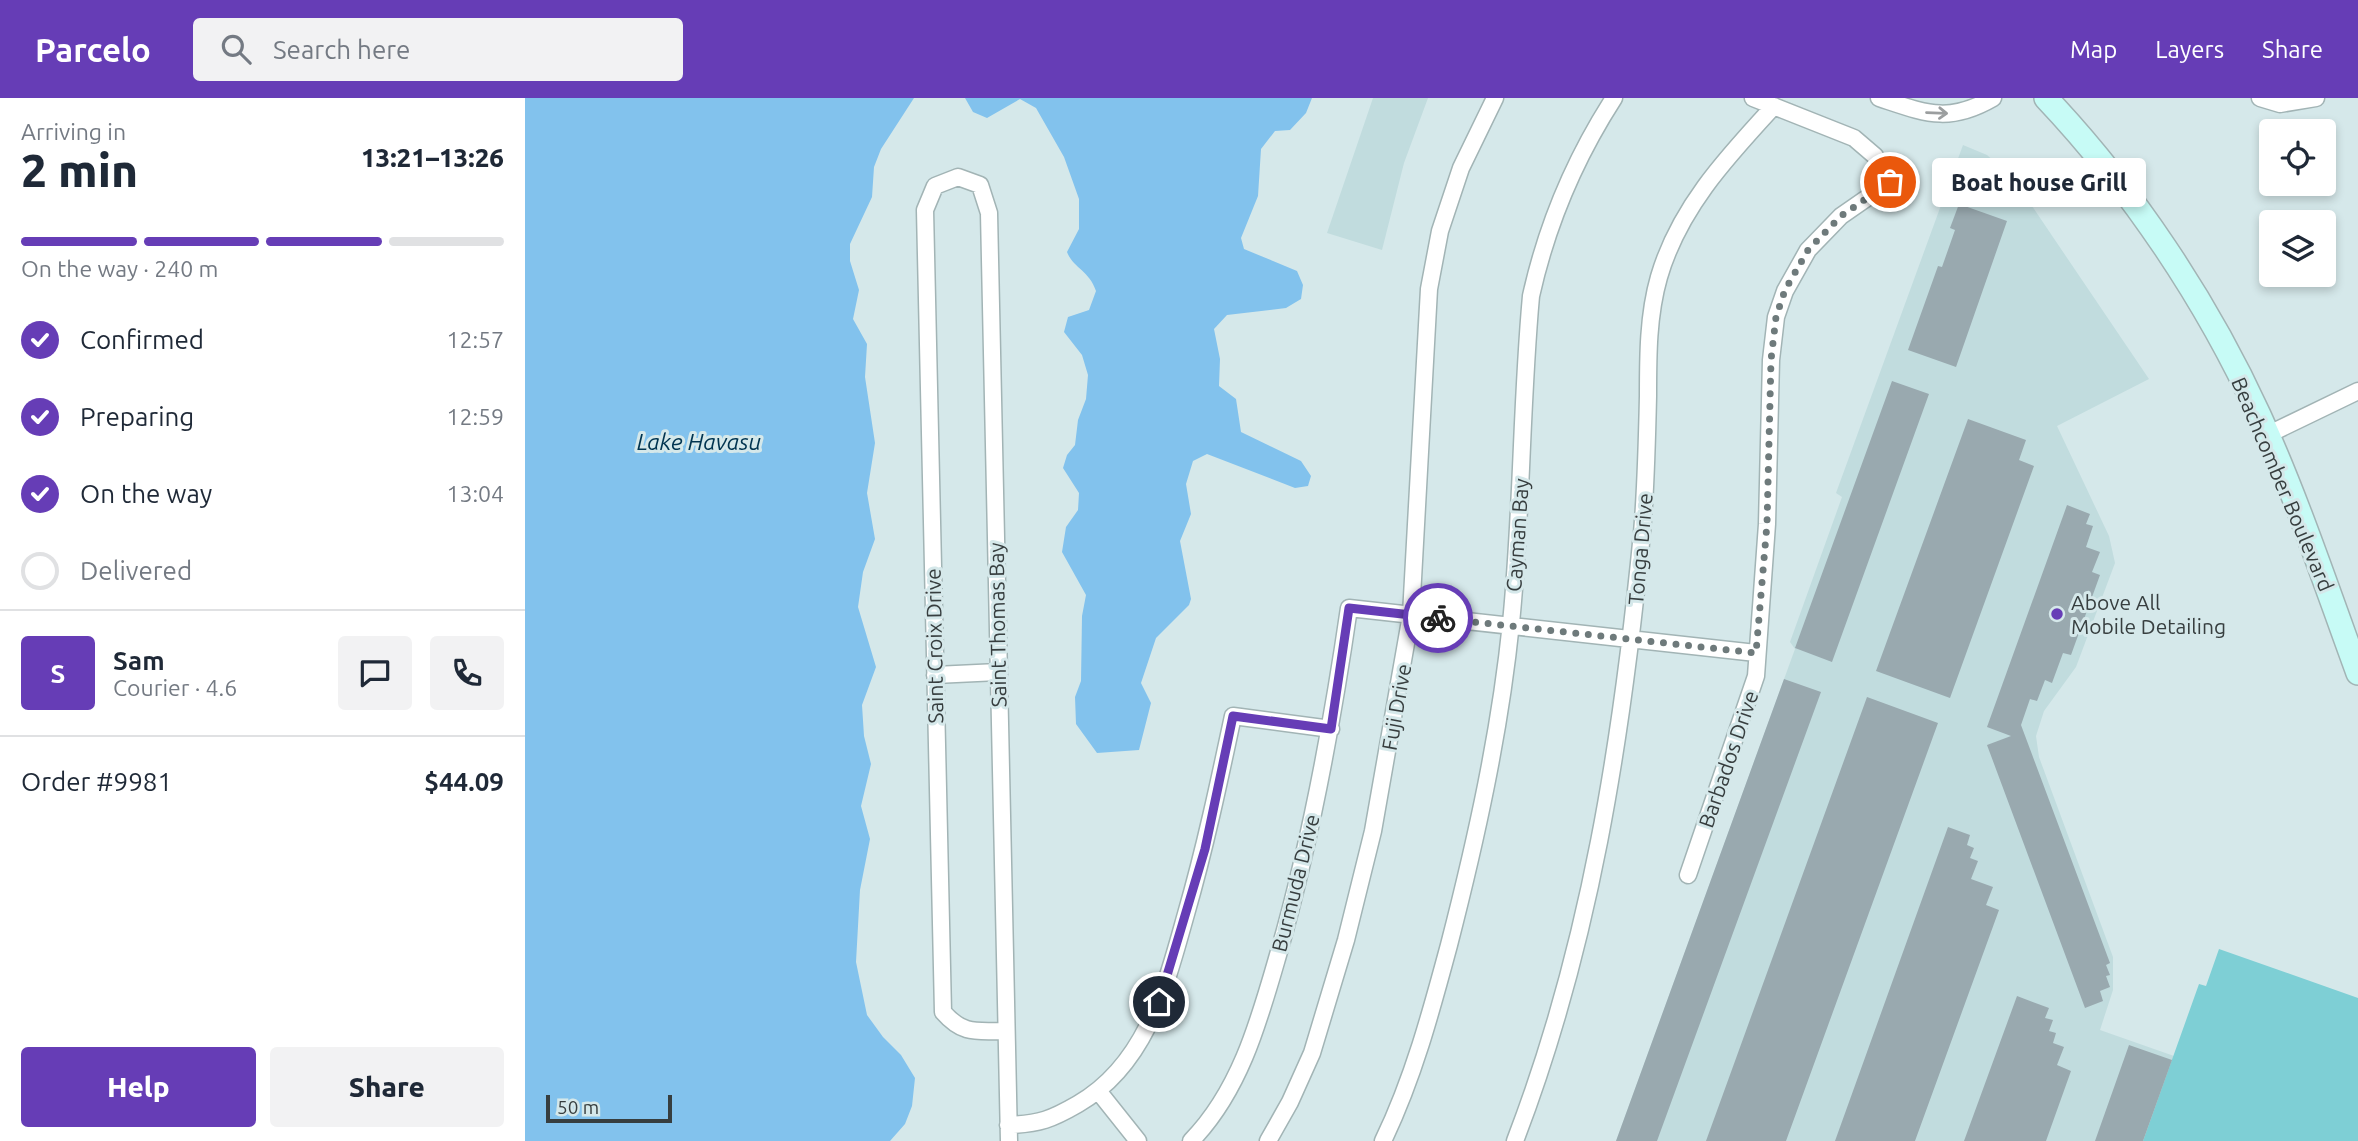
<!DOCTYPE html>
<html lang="en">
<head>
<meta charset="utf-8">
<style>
	body { margin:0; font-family:Ubuntu,sans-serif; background:#f2f2f3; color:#1f2937; height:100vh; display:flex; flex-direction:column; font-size:26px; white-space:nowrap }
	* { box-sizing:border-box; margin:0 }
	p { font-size:23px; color:#747a83 }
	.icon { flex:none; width:38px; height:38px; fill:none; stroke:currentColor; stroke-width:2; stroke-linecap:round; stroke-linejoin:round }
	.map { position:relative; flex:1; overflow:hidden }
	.sheet { display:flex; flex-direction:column; background:#fff; width:525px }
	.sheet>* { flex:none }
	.controls { position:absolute; left:1734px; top:21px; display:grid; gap:14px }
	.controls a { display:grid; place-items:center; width:77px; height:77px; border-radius:7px; background:#fff; box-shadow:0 4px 10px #0003; font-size:35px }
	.scale { position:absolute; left:21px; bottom:18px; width:126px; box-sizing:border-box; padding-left:7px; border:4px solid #373e3f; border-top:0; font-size:19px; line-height:24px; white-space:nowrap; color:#373e3f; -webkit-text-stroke:5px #d5e8ea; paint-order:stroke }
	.pin { position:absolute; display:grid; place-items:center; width:60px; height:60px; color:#fff; margin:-30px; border:4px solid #fff; border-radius:50%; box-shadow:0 2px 7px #0007 }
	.courier { position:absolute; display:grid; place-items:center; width:70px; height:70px; margin:-35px; border:5px solid #663db6; border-radius:50%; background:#fff; color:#222; box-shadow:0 2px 9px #0007 }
	.bubble { position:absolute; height:49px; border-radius:7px; background:#fff; box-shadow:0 4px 10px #0003; font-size:23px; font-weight:800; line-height:49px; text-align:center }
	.summary em { font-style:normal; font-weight:800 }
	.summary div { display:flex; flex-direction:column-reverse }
	.summary { display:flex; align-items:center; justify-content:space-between; height:119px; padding:0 21px }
	h1 { font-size:46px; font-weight:800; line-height:52px }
	.bar { display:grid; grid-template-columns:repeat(4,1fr); gap:10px 7px; align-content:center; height:84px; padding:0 21px }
	.bar i { height:9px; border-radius:5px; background:#e0e1e3 }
	.bar .current { background:#663db6 }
	.bar p { grid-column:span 4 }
	.line { display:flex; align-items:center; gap:18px; padding:0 21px; border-top:2px solid #e0e1e3 }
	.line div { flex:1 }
	.round { display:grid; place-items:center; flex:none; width:74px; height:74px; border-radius:7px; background:#f2f2f3 }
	ol { padding:0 21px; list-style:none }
	li { display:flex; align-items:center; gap:21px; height:77px }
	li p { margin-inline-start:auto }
	li .icon { padding:7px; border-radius:50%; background:#663db6; color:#fff; stroke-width:4 }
	li:last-child { color:#747a83 }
	li i { width:38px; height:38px; border:4px solid #e0e1e3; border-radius:50% }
	.action { display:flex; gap:14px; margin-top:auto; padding:14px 21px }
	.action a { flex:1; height:80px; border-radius:7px; background:#663db6; color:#fff; font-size:28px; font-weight:800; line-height:80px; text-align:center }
	.action a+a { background:#f2f2f3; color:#1f2937 }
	header { display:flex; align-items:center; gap:42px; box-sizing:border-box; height:98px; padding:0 35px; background:#663db6; color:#fff }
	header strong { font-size:33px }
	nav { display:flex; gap:38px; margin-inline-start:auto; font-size:24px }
	.search { width:490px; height:63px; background:#f2f2f3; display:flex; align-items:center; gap:18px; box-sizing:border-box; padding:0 24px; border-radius:7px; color:#747a83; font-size:26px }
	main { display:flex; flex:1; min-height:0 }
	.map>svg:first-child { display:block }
	.built { fill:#c1dcde }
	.green { fill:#7ecfd5 }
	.water { fill:#82c2ed }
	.building { fill:#99a9af }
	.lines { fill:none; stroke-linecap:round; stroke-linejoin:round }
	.street-casing { stroke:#a2b4b5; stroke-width:19 }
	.secondary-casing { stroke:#a2b4b5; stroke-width:26 }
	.street { stroke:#fff; stroke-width:16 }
	.secondary { stroke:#c7fbf6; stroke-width:23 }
	.oneway { stroke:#9b9e9f }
	.done { stroke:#6e7a7b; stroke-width:7; stroke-dasharray:0 12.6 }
	.route { stroke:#663db6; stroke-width:9 }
	.poi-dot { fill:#663db6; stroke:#d5e8ea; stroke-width:2.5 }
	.labels { text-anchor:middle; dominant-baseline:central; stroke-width:6; stroke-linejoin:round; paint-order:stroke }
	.street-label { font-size:21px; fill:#373e3f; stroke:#d5e8ea }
	.poi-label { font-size:21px; fill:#373e3f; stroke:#d5e8ea; text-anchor:start }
	.water-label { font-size:23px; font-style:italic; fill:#003450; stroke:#d5e8ea }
</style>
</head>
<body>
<header>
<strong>Parcelo</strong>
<div class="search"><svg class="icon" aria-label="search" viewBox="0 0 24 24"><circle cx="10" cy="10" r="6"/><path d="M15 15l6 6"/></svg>Search here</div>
<nav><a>Map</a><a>Layers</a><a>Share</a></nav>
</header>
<main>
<section class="sheet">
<div class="summary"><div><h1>2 min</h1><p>Arriving in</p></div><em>13:21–13:26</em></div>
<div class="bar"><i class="current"></i><i class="current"></i><i class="current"></i><i></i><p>On the way · 240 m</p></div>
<ol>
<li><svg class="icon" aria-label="check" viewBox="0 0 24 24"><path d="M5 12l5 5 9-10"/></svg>Confirmed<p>12:57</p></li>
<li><svg class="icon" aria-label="check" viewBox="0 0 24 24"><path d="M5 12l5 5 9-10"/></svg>Preparing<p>12:59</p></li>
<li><svg class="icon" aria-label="check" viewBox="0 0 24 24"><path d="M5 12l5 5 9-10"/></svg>On the way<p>13:04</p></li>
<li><i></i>Delivered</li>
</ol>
<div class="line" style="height:126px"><b class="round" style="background:#663db6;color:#fff">S</b><div><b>Sam</b><p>Courier · 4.6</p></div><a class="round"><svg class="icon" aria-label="chat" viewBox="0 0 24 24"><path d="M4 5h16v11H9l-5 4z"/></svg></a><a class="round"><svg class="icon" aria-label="phone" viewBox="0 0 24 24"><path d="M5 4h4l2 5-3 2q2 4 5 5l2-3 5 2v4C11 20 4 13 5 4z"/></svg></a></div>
<div class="line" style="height:91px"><div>Order #9981</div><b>$44.09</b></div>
<div class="action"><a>Help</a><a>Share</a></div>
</section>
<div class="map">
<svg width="1833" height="1043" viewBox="0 0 1833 1043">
	<rect width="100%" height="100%" fill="#d5e8ea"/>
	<path class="built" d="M 848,0 L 903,0 L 879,65 L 857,152 L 802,135 Z
		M 1438,47 L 1462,57 L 1488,80 L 1624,281 L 1532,328 L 1584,438 L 1590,465 L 1551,569 L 1519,613 L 1511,638 L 1514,659 L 1588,859 L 1588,892 L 1575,932 L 1649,958 L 1618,1043 L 1091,1043 L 1270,551 L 1265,544 L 1317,399 L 1311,395 Z"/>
	<path class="green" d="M 1694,851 L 1833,900 L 1833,1043 L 1618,1043 L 1674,886 L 1681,888 Z"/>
	<path class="water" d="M 0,0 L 389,0 L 356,51 L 349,69 L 347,99 L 325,146 L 325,163 L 334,192 L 328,221 L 342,246 L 340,279 L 350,345 L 342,395 L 350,441 L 338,474 L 333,509 L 351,569 L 337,607 L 339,638 L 346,666 L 336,708 L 345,741 L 335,792 L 331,864 L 342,917 L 358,939 L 376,957 L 390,980 L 387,1008 L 380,1026 L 365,1043 L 0,1043 Z
		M 440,0 L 787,0 L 781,15 L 765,32 L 750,33 L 736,51 L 733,98 L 716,140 L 719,151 L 772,173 L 778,187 L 776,201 L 761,210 L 702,217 L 689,231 L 695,261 L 694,288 L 711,301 L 716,334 L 776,363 L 786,378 L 783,388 L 770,390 L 682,356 L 668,363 L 661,386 L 666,416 L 655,443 L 666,501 L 664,507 L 631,540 L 616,585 L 626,605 L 614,652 L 572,655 L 551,626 L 550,599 L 556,583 L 557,518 L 561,497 L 537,454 L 541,429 L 553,412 L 554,395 L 538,370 L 542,357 L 550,347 L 553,322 L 561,301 L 563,277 L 557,257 L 539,234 L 543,219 L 564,212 L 571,193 C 564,172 548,170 542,154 L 554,131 L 554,101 L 539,59 L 511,10 L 495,1 L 462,20 L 448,14 Z"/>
	<path class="building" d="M 1434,106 L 1482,123 L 1431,269 L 1383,252 L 1413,168 L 1417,169 L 1430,132 L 1425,130 Z
		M 1367,283 L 1404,296 L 1307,564 L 1270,550 Z
		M 1443,321 L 1501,342 L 1494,362 L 1509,368 L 1425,600 L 1351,573 Z
		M 1542,407 L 1565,416 L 1561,426 L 1568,428 L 1561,449 L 1575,454 L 1567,474 L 1575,477 L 1546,557 L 1538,555 L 1527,585 L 1520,582 L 1512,603 L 1505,601 L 1496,627 L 1585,865 L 1581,867 L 1585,877 L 1581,878 L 1585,889 L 1575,893 L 1578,903 L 1560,910 L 1462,647 L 1486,638 L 1462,629 Z
		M 1259,581 L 1296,594 L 1132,1043 L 1091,1043 Z
		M 1342,599 L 1413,625 L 1261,1043 L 1181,1043 Z
		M 1423,729 L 1445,737 L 1442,747 L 1449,750 L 1445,760 L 1453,763 L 1446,781 L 1468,789 L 1461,807 L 1474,812 L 1390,1043 L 1310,1043 Z
		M 1492,898 L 1524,910 L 1520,920 L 1528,922 L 1524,933 L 1531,935 L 1528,945 L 1539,949 L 1532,967 L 1546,973 L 1521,1043 L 1439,1043 Z
		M 1604,947 L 1647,962 L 1618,1043 L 1570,1043 Z"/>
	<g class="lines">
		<g class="street-casing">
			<path id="street" d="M 1354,0 C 1400,15 1423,26 1468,0
				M 1735,0 L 1755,6 L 1791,0
				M 1742,337 L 1833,293
				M 410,577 L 473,574
				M 1163,777 L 1231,578 L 1242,426 L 1246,262 L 1251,219 L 1260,193 L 1283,152 L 1316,118 L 1365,84 L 1350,58 L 1329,40 L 1228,0
				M 480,933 C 451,933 438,937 418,914 L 400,112 L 410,88 L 433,79 L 455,87 L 464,115 L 484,1043
				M 574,994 L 613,1043
				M 483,1027 C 515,1026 527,1021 553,1006 C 622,966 641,887 661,816 C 680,750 694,684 708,618 L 806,631
				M 666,1043 C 715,993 734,923 753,857 C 786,743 807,627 824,510 L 1231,555
				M 743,1043 L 765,1004 L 787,955 L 821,842 L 848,733 L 886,517 L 904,191 L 915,133 L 936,70 L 970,0
				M 858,1043 C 888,981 906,914 924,847 C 951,742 975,634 986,525 C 997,416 996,307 1006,198 C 1022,126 1049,62 1089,0
				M 990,1043 C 1065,848 1097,641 1117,435 C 1121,389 1122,344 1123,298 C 1123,258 1123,217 1134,179 C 1154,110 1202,59 1249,8"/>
		</g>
		<g class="secondary-casing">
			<path id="secondary" d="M 1521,0 C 1607,91 1682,203 1734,317 C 1772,400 1801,488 1833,575"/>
		</g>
		<use href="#street" class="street"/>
		<use href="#secondary" class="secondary"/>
	</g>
	<defs><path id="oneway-shaft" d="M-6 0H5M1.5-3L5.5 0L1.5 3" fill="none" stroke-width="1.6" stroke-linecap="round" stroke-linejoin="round" transform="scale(1.75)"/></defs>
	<use class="oneway" href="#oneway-shaft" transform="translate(1412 15) rotate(2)"/>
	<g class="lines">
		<path class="done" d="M 913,520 L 1231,555 L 1242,426 L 1246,262 L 1251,219 L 1260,192 L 1283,152 L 1316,118 L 1365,84"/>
		<path class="route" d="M 634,904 L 680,751 L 708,618 L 806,631 L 824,510 L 913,520"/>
	</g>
	<circle class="poi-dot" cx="1532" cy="516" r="7"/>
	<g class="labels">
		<g class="street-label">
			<text transform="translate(1758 386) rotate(67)">Beachcomber Boulevard</text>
			<text transform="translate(992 437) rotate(-86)">Cayman Bay</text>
			<text transform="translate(1115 451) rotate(-85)">Tonga Drive</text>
			<text transform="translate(472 527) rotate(-91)">Saint Thomas Bay</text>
			<text transform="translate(409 548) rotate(-91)">Saint Croix Drive</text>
			<text transform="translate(871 609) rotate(-80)">Fuji Drive</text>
			<text transform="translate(1203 661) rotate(-71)">Barbados Drive</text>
			<text transform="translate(770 785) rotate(-76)">Burmuda Drive</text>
		</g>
		<g class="poi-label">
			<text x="1546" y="504">Above All<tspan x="1546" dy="24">Mobile Detailing</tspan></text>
		</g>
		<g class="water-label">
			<text x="174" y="343">Lake Havasu</text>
		</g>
	</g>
</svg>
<div class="controls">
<a><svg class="icon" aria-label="locate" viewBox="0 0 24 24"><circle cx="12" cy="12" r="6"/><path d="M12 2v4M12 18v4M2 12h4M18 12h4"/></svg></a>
<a><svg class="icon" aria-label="layers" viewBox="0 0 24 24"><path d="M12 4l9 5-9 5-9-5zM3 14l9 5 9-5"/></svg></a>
</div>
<div class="scale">50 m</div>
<div class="pin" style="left:1365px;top:84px;background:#ea580c"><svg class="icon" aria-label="bag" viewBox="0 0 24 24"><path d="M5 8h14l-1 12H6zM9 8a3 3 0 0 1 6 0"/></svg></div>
<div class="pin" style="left:634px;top:904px;background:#1f2937"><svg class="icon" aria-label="home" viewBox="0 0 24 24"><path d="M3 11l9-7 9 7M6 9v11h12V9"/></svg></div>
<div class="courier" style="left:913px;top:520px"><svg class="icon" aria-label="bike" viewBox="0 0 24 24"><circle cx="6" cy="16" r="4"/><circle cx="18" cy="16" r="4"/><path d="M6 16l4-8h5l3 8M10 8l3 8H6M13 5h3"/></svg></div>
<div class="bubble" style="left:1407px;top:60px;width:214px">Boat house Grill</div>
</div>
</main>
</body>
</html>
